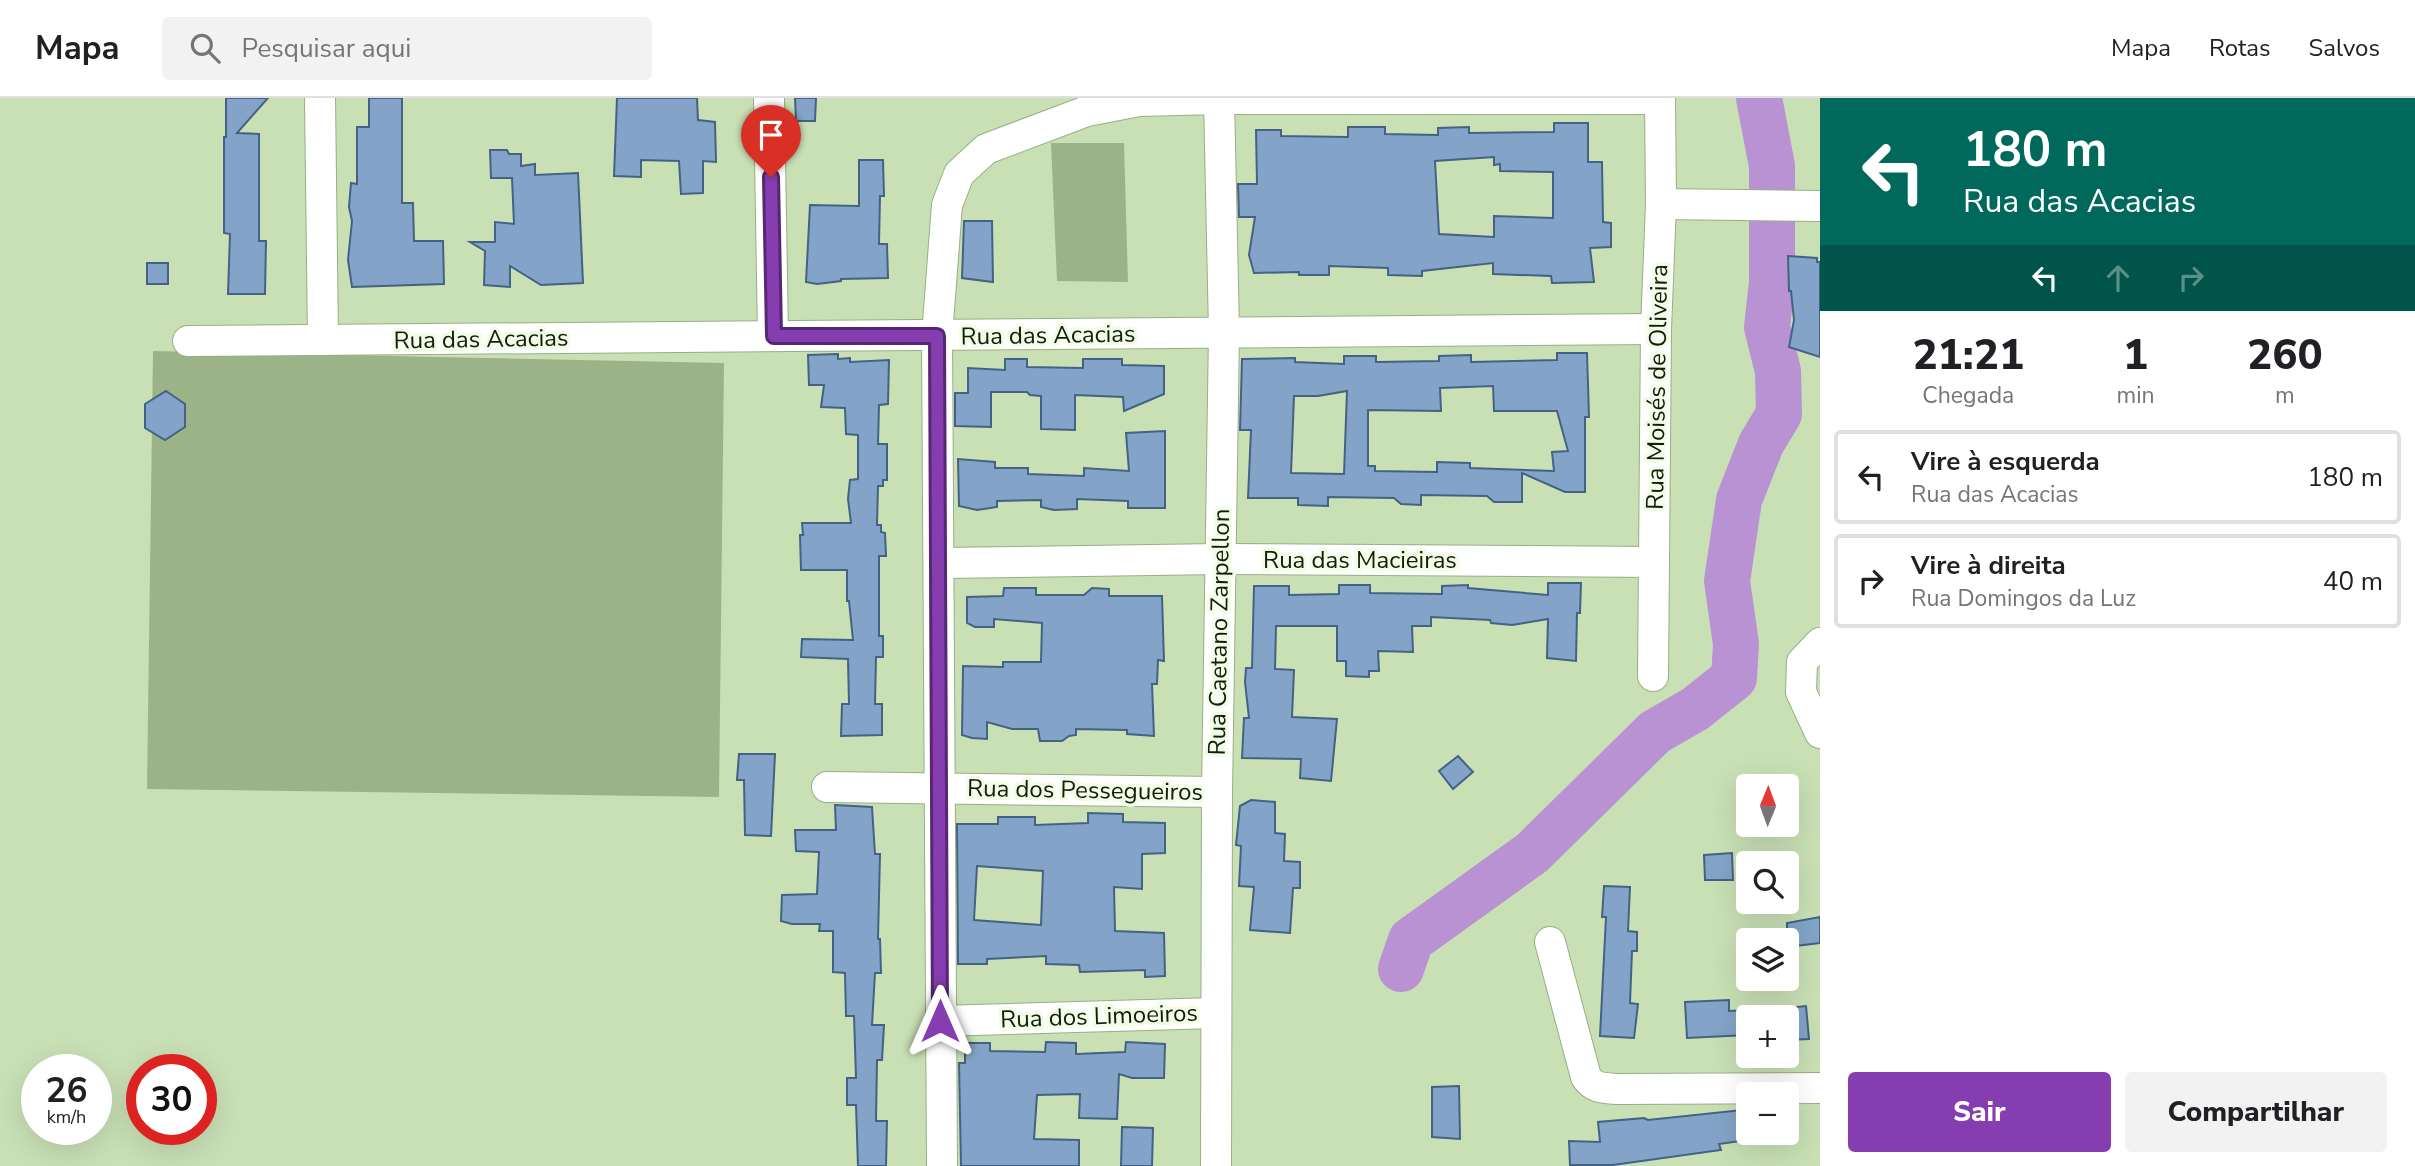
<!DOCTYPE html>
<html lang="pt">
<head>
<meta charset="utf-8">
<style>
	body { margin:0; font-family:"Nunito Sans",sans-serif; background:#f2f2f2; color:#202124; height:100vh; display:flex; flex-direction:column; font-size:26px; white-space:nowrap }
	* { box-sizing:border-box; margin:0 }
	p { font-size:23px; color:#757577 }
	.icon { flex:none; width:38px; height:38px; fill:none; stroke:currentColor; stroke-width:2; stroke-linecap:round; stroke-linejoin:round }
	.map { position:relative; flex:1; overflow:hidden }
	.drawer { display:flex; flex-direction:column; background:#fff; width:595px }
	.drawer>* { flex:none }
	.banner { background:#00695c; color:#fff; overflow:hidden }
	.needle { width:46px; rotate:1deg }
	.fabs { position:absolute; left:1736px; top:676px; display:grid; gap:14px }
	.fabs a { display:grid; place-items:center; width:63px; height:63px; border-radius:7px; background:#fff; box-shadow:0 7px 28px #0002; font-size:35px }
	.speed { position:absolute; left:21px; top:956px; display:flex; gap:14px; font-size:35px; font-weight:700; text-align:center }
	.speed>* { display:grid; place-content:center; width:91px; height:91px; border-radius:50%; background:#fff; box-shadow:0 7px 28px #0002; line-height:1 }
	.speed small { font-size:18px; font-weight:400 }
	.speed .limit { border:10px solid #d22; background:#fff; color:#111 }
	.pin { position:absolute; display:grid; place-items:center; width:60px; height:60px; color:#fff; margin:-72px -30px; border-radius:50% 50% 50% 0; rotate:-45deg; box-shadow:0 0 7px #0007 }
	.pin .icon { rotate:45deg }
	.me { position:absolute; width:77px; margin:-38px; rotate:0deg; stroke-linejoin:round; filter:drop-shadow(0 0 5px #0008) }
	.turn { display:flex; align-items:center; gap:24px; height:147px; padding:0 28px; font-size:32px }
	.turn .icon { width:91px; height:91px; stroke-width:2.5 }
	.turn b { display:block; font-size:49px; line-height:60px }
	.lanes { display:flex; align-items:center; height:66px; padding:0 28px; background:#0003; justify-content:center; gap:35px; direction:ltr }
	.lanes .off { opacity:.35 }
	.eta { display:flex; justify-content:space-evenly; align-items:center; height:119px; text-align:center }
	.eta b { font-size:42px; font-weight:800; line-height:49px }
	.action { display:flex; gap:14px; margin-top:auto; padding:14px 28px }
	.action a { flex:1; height:80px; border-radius:7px; background:#853daf; color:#fff; font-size:28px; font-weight:800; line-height:80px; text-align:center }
	.action a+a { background:#f2f2f2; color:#202124 }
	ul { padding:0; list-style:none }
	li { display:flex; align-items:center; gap:21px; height:94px; margin:0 14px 10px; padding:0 14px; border:4px solid #e0e0e0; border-radius:7px }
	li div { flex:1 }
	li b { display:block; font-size:26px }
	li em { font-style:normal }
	header { display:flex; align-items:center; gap:42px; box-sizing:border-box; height:98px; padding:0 35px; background:#fff; border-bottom:2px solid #e0e0e0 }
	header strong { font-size:33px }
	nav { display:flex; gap:38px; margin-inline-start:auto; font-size:24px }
	.search { width:490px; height:63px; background:#f2f2f2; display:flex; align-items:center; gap:18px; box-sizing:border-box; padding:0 24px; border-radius:7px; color:#757577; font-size:26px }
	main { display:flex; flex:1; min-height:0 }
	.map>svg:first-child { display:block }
</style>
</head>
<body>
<header>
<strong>Mapa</strong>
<div class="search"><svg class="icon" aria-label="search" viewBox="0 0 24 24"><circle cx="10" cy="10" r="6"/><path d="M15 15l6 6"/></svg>Pesquisar aqui</div>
<nav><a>Mapa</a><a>Rotas</a><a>Salvos</a></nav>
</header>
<main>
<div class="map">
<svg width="1820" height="1068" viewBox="0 0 1820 1068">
	<rect width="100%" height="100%" fill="#c9e0b5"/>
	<g fill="#9cb387">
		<path d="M 1051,45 L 1124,45 L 1128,184 L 1057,183 Z"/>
		<path d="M 153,253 L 724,265 L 719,699 L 147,691 Z"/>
	</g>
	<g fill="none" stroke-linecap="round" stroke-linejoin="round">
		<path stroke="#b992d4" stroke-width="46" d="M 1401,871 L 1411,842 L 1532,755 L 1655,634 L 1695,611 L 1734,580 L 1736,546 L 1727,483 L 1739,402 L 1761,346 L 1779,316 L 1778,273 L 1767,229 L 1772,184 L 1772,68 L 1759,0"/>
	</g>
	<g fill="#83a4c8" stroke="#446283" stroke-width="2" fill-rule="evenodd">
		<path d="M 226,0 L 268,0 L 237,35 L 259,36 L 259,143 L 266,143 L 265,196 L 228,196 L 230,136 L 224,135 L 224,39 L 226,39 Z"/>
		<path d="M 369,0 L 402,0 L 402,105 L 413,105 L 414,143 L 443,143 L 444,186 L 352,189 L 348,162 L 352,123 L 349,109 L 351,85 L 357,86 L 357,29 L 369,29 Z"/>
		<path d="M 617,0 L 697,0 L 698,22 L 715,24 L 716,64 L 703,63 L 703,95 L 681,96 L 679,63 L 641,62 L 641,79 L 614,78 Z"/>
		<path d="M 795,0 L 816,0 L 815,23 L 796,23 Z"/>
		<path d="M 1554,25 L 1588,25 L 1588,64 L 1602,64 L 1603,124 L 1611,125 L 1611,149 L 1590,150 L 1594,184 L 1552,185 L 1551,178 L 1493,176 L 1493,165 L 1422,173 L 1422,178 L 1388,177 L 1388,170 L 1329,168 L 1329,177 L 1299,177 L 1299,174 L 1254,175 L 1249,157 L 1255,119 L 1239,119 L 1238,86 L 1257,86 L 1256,32 L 1281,32 L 1281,38 L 1348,39 L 1348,29 L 1385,29 L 1385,36 L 1438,37 L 1438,30 L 1469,29 L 1469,35 L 1554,34 ZM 1494,59 L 1494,67 L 1500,66 L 1500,73 L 1553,74 L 1553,120 L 1494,118 L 1494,139 L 1439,136 L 1435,63 Z"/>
		<path d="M 490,52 L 507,52 L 509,56 L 521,56 L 521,68 L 535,66 L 535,77 L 578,75 L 583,185 L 541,187 L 510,168 L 510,189 L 484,187 L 485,153 L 470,144 L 495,144 L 495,124 L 514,126 L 512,80 L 491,80 Z"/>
		<path d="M 859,62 L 883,62 L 884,98 L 880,98 L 879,146 L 887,146 L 888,180 L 841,181 L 841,183 L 817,186 L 806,184 L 810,107 L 859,108 Z"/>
		<path d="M 964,123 L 992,123 L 993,184 L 962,180 Z"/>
		<path d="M 1788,158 L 1817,160 L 1817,164 L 1820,164 L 1820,259 L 1789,249 L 1794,222 L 1791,193 L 1789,193 Z"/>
		<rect x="147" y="165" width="21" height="21"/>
		<path d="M 1557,255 L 1587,255 L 1589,319 L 1585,319 L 1585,394 L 1565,394 L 1522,375 L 1522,404 L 1494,404 L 1487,398 L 1421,397 L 1421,407 L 1401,406 L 1394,400 L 1328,399 L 1328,408 L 1298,407 L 1298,400 L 1248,400 L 1251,332 L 1240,332 L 1242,261 L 1295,260 L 1295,264 L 1344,266 L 1344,258 L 1376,258 L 1376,264 L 1439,263 L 1439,258 L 1471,257 L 1471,264 L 1557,262 ZM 1493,288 L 1494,313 L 1557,313 L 1568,353 L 1552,354 L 1554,373 L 1470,370 L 1470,365 L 1437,364 L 1437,374 L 1375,373 L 1375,368 L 1368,368 L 1368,312 L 1441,313 L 1440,290 ZM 1347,293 L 1344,376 L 1291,375 L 1294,298 L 1318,298 Z"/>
		<path d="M 838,256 L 838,261 L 850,260 L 850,264 L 889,262 L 888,306 L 879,307 L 878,346 L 887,346 L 887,382 L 883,382 L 883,388 L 878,388 L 877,427 L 881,427 L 881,434 L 885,435 L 886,458 L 879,458 L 879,538 L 883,538 L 883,559 L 876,559 L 875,606 L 882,606 L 882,637 L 841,638 L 842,606 L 849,606 L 848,561 L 801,559 L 802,541 L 853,542 L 849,503 L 847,503 L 847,472 L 801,472 L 800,437 L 803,437 L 802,425 L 851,425 L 848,401 L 850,382 L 858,381 L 858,337 L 846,336 L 845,310 L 821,309 L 824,287 L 809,287 L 808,257 Z"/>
		<path d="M 1005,261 L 1027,261 L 1027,269 L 1083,270 L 1083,261 L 1122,261 L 1122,267 L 1164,268 L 1164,296 L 1124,313 L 1123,299 L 1075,297 L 1075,332 L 1041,331 L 1041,298 L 1030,297 L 1027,294 L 991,294 L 991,329 L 955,328 L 955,295 L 968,295 L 968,270 L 1005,272 Z"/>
		<path d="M 166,293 L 185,306 L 185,329 L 165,342 L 145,330 L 145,306 Z"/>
		<path d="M 1165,333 L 1165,410 L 1128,410 L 1128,403 L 1077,401 L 1077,411 L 1054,412 L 1041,409 L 1041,402 L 997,403 L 997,409 L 977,412 L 959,408 L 958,361 L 995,364 L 995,370 L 1028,370 L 1028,376 L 1084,378 L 1084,370 L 1129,373 L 1126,335 Z"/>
		<path d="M 1548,485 L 1581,485 L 1580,515 L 1577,515 L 1576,563 L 1547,560 L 1548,521 L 1512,527 L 1491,525 L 1490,522 L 1431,519 L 1431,528 L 1412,528 L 1413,554 L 1378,553 L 1379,573 L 1369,573 L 1369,579 L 1346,578 L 1346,563 L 1337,563 L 1337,528 L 1276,528 L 1275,571 L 1294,572 L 1292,619 L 1337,621 L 1331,683 L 1300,680 L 1301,661 L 1242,660 L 1244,620 L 1249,620 L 1245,584 L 1246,570 L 1252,570 L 1254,488 L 1289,488 L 1289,497 L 1339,496 L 1339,487 L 1370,487 L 1370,495 L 1442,496 L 1442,488 L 1468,487 L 1468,490 L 1548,497 Z"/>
		<path d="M 1004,490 L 1036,490 L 1036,497 L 1084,497 L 1092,490 L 1109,491 L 1109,498 L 1162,498 L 1164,563 L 1158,562 L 1157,586 L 1152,586 L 1154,638 L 1127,636 L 1127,632 L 1076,631 L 1076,637 L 1069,638 L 1062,643 L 1040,643 L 1038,631 L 1012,631 L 987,624 L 987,641 L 972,640 L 962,637 L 963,568 L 1003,569 L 1003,564 L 1041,564 L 1042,525 L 994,521 L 994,529 L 975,529 L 967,525 L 967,499 L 1003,498 Z"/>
		<path d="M 739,656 L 775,656 L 771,738 L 745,737 L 744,682 L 737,682 Z"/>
		<path d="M 1458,658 L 1473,674 L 1453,691 L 1439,673 Z"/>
		<path d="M 1251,702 L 1275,704 L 1275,735 L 1285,736 L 1284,763 L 1300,764 L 1300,790 L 1293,790 L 1290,835 L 1250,832 L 1254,789 L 1239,788 L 1241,748 L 1236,747 L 1240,708 Z"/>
		<path d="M 835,707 L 872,709 L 875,756 L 880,756 L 878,841 L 880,841 L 881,875 L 875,875 L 872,927 L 884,927 L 882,962 L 877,962 L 876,1023 L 887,1023 L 886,1068 L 858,1068 L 856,1007 L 847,1007 L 847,980 L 856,980 L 854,918 L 846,918 L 845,875 L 833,874 L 833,833 L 819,833 L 820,826 L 792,826 L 781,823 L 782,797 L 817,796 L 819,754 L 796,753 L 795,732 L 836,732 Z"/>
		<path d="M 1088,715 L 1123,716 L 1123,724 L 1165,725 L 1165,755 L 1142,756 L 1142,791 L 1114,789 L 1115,833 L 1164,835 L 1165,878 L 1145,879 L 1145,872 L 1080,874 L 1079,867 L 1046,866 L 1046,858 L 987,861 L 987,866 L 958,866 L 957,726 L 998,726 L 998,719 L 1035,719 L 1035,727 L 1088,725 ZM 977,768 L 1043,773 L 1041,827 L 974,822 Z"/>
		<path d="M 1732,755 L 1733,782 L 1705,782 L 1704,757 Z"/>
		<path d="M 1604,788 L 1630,789 L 1628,833 L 1637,834 L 1637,853 L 1632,853 L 1630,905 L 1638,906 L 1634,940 L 1600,938 L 1606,819 L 1602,819 Z"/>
		<path d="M 1820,819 L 1820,845 L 1787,849 L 1787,825 Z"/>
		<path d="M 1729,902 L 1729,913 L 1748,912 L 1748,937 L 1687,940 L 1685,904 Z"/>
		<path d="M 1806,908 L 1809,941 L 1787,942 L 1787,910 Z"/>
		<path d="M 1046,944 L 1076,945 L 1076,956 L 1125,954 L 1126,944 L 1165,946 L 1164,980 L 1132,980 L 1119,976 L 1117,1021 L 1079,1020 L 1080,996 L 1037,997 L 1034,1041 L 1079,1042 L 1079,1068 L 961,1068 L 959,965 L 965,965 L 965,945 L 990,945 L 990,953 L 1045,954 Z"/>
		<path d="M 1459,988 L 1460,1041 L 1432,1039 L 1432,989 Z"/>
		<path d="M 1742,1012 L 1744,1017 L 1748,1015 L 1748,1042 L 1719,1046 L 1721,1052 L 1613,1067 L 1570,1067 L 1569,1043 L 1600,1044 L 1598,1024 L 1644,1020 L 1648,1022 Z"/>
		<path d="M 1122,1029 L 1153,1030 L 1152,1068 L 1121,1068 Z"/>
	</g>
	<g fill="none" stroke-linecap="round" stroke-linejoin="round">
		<g stroke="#98af85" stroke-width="32">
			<g id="minor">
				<path d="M 320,0 L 323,242"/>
				<path d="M 769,0 L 773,238"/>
				<path d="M 1661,106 L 1820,108"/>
				<path d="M 188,243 L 1656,231"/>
				<path d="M 940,465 L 1220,461 L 1654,464"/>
				<path d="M 1820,545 L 1802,564 L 1801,594 L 1820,635"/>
				<path d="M 1653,578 L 1656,231 L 1661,106 L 1660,0"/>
				<path d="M 827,689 L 1217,694"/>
				<path d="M 1550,844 L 1586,979 C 1594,991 1604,990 1618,991 L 1820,990"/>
				<path d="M 940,923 L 1216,915"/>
				<path d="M 942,1068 L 937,238 L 947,107 L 959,76 L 986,51 L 1087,13 L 1139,3 L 1219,1 L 1660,1"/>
				<path d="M 1216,1068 L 1217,694 L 1224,234 L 1219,0"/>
			</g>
		</g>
		<use href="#minor" stroke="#fff" stroke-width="30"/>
	</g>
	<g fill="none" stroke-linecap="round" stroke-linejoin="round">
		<g stroke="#562872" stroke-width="18">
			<path id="route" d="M 771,79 L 774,238 L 937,238 L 940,923"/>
		</g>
		<use href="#route" stroke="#853daf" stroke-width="12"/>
	</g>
	<g text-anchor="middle" stroke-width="7" stroke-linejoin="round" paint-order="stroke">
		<g font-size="24" fill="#141c0c" stroke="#f1fde7">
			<text transform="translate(1048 237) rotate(-1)" y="8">Rua das Acacias</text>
			<text transform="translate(481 241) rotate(-1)" y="8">Rua das Acacias</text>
			<text transform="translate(1657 289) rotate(-89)" y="8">Rua Moisés de Oliveira</text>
			<text x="1360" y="470">Rua das Macieiras</text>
			<text transform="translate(1219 534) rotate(-89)" y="8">Rua Caetano Zarpellon</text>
			<text transform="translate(1085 692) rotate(1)" y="8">Rua dos Pessegueiros</text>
			<text transform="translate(1099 918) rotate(-2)" y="8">Rua dos Limoeiros</text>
		</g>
	</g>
</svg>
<div class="fabs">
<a><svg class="needle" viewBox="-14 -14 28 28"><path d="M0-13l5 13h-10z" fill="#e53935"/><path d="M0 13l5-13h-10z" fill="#757577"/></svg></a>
<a><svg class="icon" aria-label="search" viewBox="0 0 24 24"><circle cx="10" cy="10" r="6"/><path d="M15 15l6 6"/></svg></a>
<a><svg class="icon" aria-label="layers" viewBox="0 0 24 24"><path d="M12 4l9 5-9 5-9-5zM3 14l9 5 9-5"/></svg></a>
<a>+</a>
<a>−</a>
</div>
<div class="speed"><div>26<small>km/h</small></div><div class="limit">30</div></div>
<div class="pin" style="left:771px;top:79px;background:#d93025"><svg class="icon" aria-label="arrive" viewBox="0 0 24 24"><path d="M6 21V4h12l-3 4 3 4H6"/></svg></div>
<svg class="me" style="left:940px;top:923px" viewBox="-20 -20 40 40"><path d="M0-17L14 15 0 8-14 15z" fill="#853daf" stroke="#fff" stroke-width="4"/></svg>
</div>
<section class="drawer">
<div class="banner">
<div class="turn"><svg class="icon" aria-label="left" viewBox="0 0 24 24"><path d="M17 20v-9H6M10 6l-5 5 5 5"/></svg><div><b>180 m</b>Rua das Acacias</div></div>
<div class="lanes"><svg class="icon" aria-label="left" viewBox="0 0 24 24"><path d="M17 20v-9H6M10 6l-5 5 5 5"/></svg><svg class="icon off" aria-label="ahead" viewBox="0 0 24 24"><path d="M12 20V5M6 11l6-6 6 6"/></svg><svg class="icon off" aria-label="right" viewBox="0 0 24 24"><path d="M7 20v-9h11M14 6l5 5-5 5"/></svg></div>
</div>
<div class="eta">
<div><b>21:21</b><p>Chegada</p></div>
<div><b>1</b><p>min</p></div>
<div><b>260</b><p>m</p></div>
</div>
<ul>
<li><svg class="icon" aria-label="left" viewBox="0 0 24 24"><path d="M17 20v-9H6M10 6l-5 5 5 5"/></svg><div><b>Vire à esquerda</b><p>Rua das Acacias</p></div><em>180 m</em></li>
<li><svg class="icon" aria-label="right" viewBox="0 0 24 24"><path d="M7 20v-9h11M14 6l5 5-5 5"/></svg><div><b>Vire à direita</b><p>Rua Domingos da Luz</p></div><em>40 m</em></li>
</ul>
<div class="action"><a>Sair</a><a>Compartilhar</a></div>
</section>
</main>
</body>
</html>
